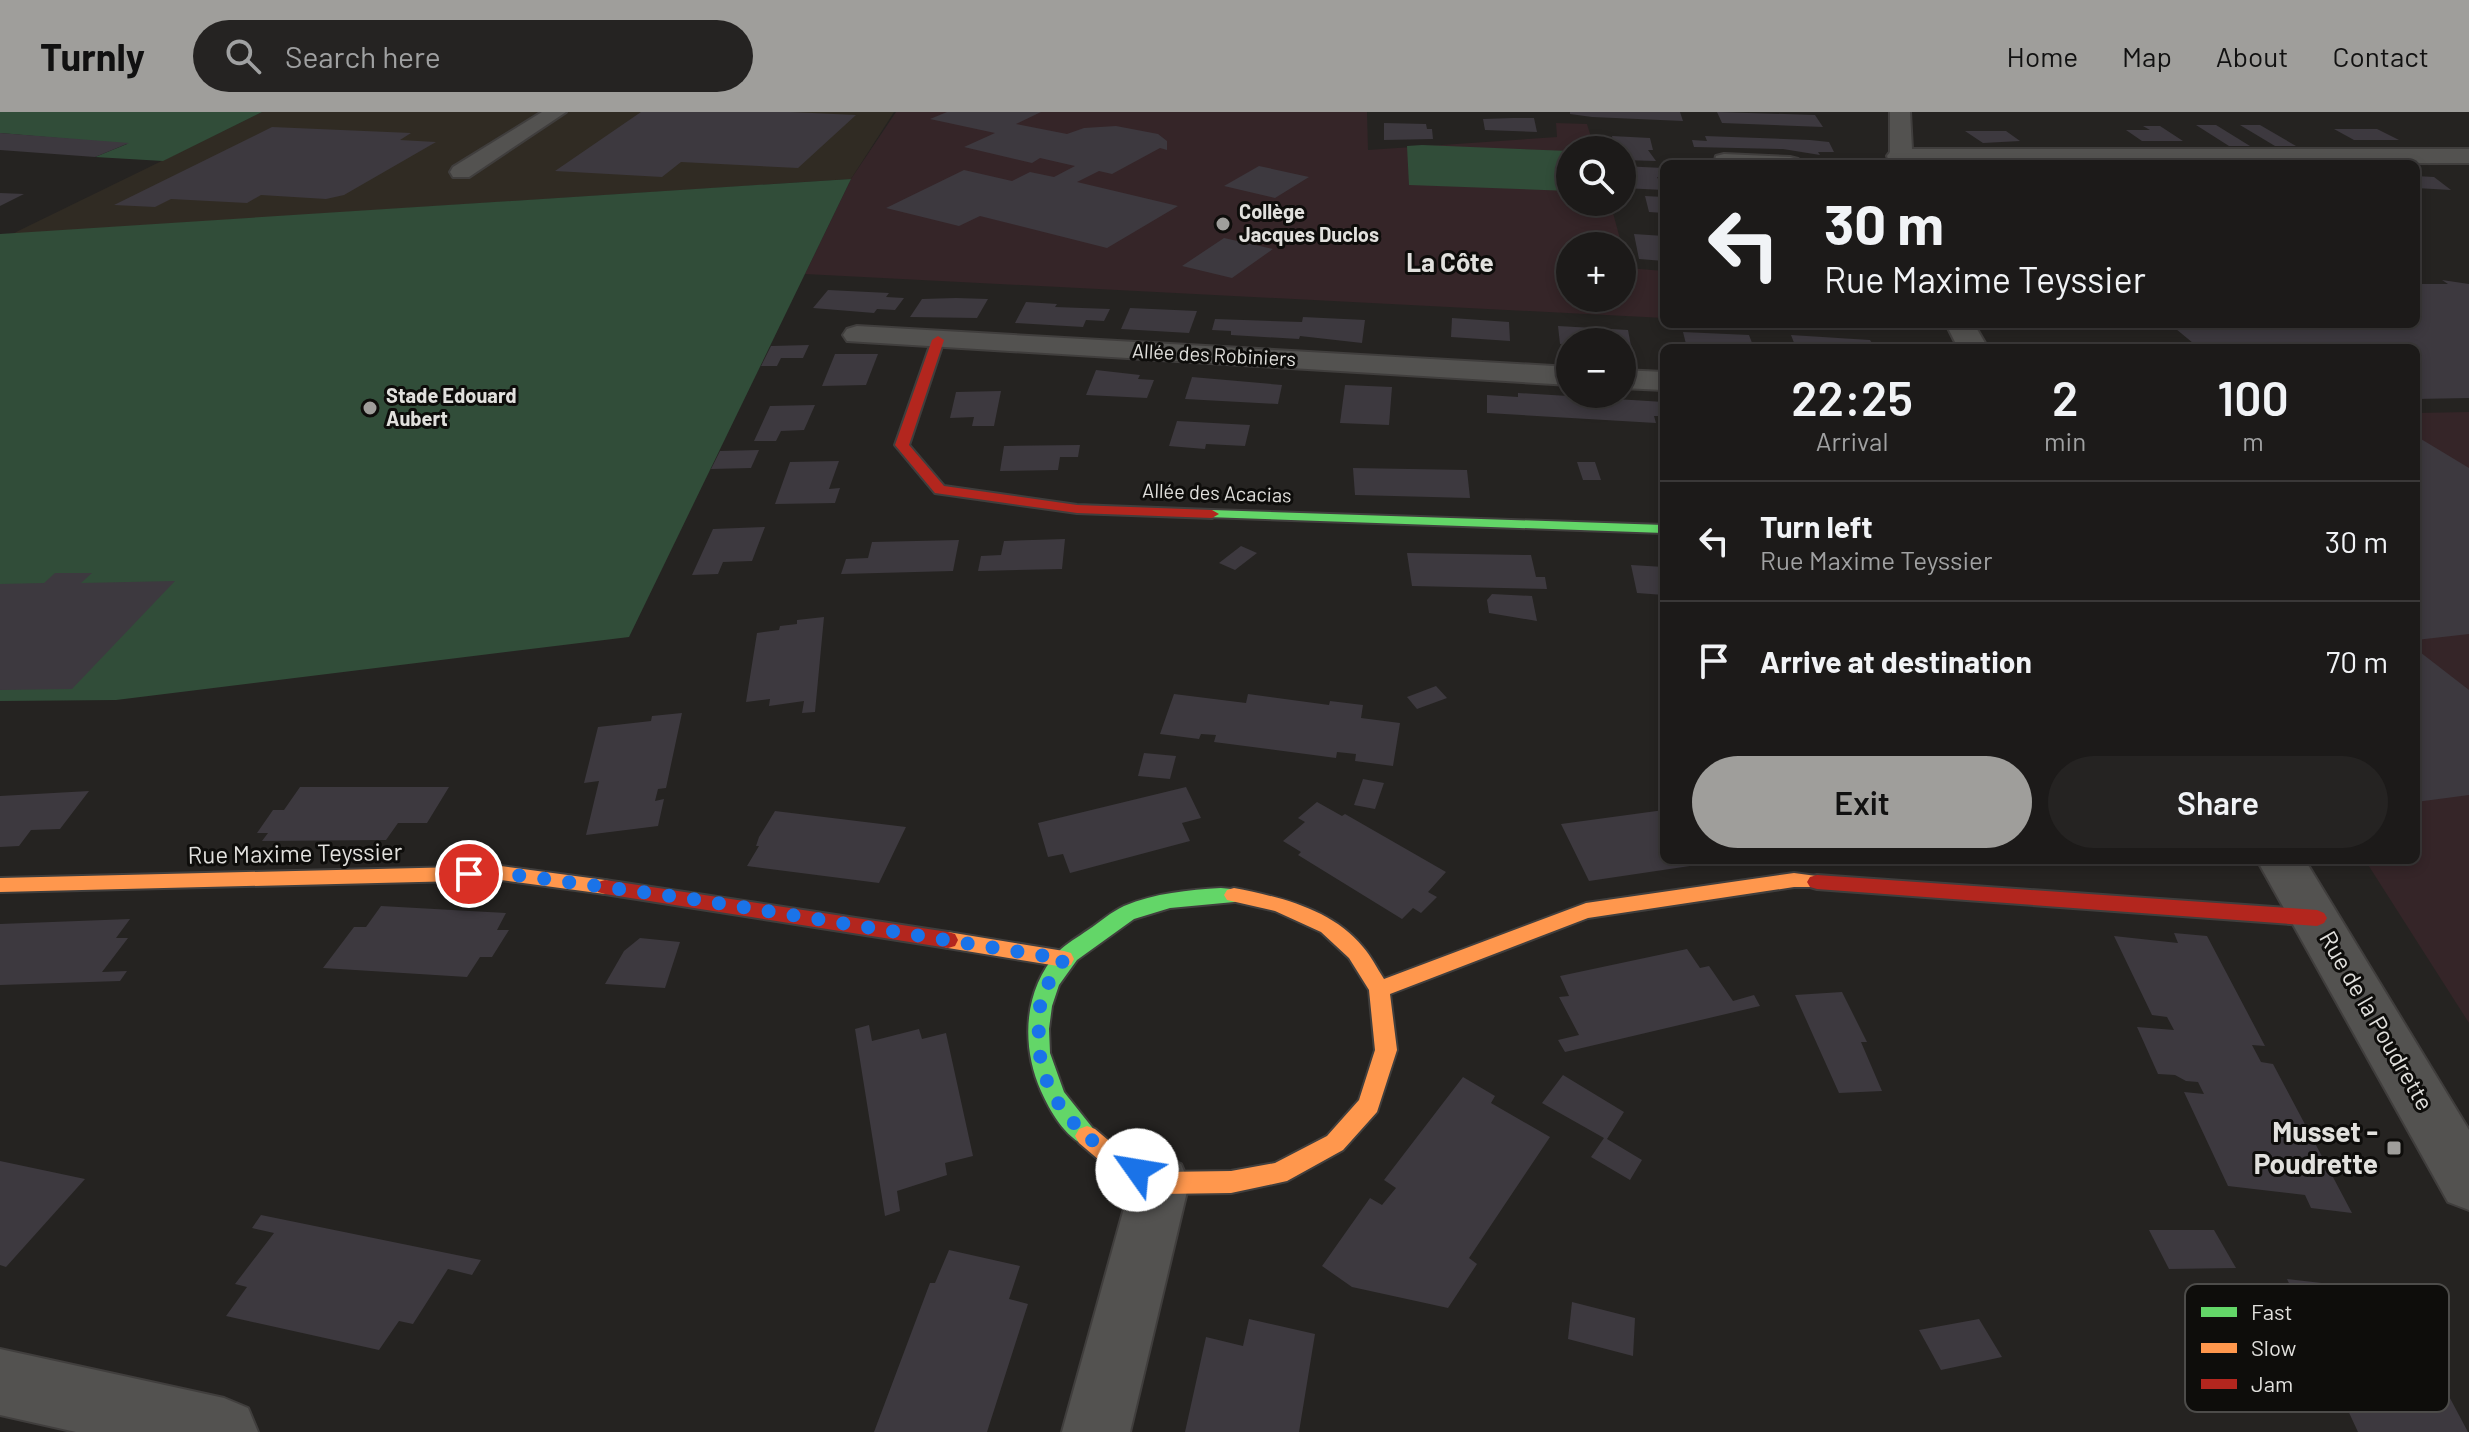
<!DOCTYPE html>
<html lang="en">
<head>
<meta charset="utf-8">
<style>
	body { margin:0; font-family:Barlow,sans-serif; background:#252322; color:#f1f3f6; height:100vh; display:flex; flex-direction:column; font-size:30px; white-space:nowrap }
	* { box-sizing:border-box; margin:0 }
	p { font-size:26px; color:#a0a1a2 }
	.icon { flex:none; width:44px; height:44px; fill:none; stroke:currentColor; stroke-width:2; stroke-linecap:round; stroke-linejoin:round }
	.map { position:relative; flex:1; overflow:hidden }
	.panel { position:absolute; left:1660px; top:232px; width:760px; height:520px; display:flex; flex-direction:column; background:#1c1a19; border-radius:12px; box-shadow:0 4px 12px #0003,0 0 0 2px #3a3838 }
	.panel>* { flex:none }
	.guide { position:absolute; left:1660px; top:48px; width:760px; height:168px; border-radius:12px; box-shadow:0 4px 12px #0003,0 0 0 2px #3a3838; background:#1c1a19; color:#f1f3f6; overflow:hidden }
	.controls { position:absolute; left:1556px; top:24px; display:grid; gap:16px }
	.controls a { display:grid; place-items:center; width:80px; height:80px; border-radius:50%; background:#1c1a19; box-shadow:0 4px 12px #0003,0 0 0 2px #3a3838; font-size:40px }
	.pin { position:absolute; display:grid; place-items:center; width:68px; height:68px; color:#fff; margin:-34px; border:4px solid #fff; border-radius:50%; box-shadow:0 2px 8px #0007 }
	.me { position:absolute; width:88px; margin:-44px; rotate:302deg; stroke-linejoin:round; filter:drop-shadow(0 0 6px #0008) }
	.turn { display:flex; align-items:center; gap:28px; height:168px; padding:0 32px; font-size:36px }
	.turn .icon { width:104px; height:104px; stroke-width:2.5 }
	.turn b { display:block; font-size:56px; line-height:68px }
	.eta { display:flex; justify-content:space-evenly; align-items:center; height:136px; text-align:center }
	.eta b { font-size:48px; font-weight:600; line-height:56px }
	.cta { display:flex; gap:16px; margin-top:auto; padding:16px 32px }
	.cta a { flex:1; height:92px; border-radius:48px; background:#9f9e9b; color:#111; font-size:32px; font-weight:600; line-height:92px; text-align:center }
	.cta a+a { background:#252322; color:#f1f3f6 }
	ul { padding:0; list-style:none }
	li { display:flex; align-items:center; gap:24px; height:120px; padding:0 32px; border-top:2px solid #3a3838 }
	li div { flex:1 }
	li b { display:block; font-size:30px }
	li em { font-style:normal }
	header { display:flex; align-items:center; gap:48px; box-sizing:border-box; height:112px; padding:0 40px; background:#9f9e9b; color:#111 }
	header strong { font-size:38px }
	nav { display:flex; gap:44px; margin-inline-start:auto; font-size:28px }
	.search { width:560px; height:72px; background:#252322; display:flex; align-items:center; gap:20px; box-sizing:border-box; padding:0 28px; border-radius:44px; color:#a0a1a2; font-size:30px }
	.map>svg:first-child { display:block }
</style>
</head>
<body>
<header>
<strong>Turnly</strong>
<div class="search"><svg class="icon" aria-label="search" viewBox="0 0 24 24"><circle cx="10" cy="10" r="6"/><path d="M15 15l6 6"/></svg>Search here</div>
<nav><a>Home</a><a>Map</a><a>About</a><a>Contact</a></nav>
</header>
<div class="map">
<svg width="2469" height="1320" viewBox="0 0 2469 1320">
	<rect width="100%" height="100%" fill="#252321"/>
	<path fill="#302b23" d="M 262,0 L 894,0 L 851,67 L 12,122 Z"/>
	<g fill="#352528" fill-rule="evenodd">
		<path d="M 896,0 L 1367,0 L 1368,38 L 1557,25 L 1556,11 L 1587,12 L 1595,38 L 1570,38 L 1570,90 L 1610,90 L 1628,156 L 1664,159 L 1664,206 L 805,162 L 851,67 ZM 1570,134 L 1622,134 L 1622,186 L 1570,186 Z"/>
		<path d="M 2469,300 L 2469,911 L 2365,748 L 2416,748 L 2416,301 Z"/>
	</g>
	<g fill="#314d39">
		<path d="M 0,0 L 262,0 L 163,49 L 95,45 L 127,32 L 0,21 Z"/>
		<path d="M 1422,33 L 1570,39 L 1570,79 L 1409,73 L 1407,34 Z"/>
		<path d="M 851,67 L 629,525 L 116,588 L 0,589 L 0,122 Z"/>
	</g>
	<g fill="#3d393f">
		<path d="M 641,0 L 791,0 L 856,3 L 798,56 L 681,50 L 662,65 L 555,59 Z"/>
		<path d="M 947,0 L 1041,0 L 1016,12 L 1067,22 L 1084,16 L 1116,14 L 1158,22 L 1167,29 L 1167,38 L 1160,36 L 1112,62 L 1099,59 L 1077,70 L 1178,94 L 1107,136 L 980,104 L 959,114 L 886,96 L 964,58 L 1012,69 L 1030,60 L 1054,65 L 1075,54 L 1040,46 L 1032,51 L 964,35 L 995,21 L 930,7 Z"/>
		<path d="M 1570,0 L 1680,0 L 1683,9 L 1592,5 L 1570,2 Z"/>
		<path d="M 1717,0 L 1815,3 L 1823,15 L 1722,11 Z"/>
		<path d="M 1513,6 L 1534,6 L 1537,20 L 1485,18 L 1483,7 Z"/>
		<path d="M 1384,11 L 1426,12 L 1427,17 L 1432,17 L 1433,27 L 1384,28 Z"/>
		<path d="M 2196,13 L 2216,13 L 2250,34 L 2229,34 Z"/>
		<path d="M 2240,13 L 2260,13 L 2296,34 L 2275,34 Z"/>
		<path d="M 2143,14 L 2160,14 L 2183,29 L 2142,29 L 2126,18 L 2150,18 Z"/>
		<path d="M 272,15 L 411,21 L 400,28 L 436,30 L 344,83 L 326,87 L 261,83 L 247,91 L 171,87 L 155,95 L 114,93 Z"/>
		<path d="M 2334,17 L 2377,17 L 2399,28 L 2354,28 Z"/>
		<path d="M 1965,19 L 2006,19 L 2020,29 L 1983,31 Z"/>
		<path d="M 0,21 L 129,31 L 95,45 L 0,38 Z"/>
		<path d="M 1612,24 L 1650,26 L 1653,38 L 1648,38 L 1656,49 L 1622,48 L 1622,38 L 1615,38 Z"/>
		<path d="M 1705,24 L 1810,28 L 1829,30 L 1834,40 L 1818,40 L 1820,43 L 1783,37 L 1694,35 L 1692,28 L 1707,29 Z"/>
		<path d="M 1259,54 L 1309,65 L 1275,86 L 1224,74 Z"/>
		<path d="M 1622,54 L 1663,56 L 1664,66 L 1657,65 L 1664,78 L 1623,76 Z"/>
		<path d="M 2416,64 L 2434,65 L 2451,78 L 2416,76 Z"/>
		<path d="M 0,81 L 24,82 L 0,94 Z"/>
		<path d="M 1645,84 L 1664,85 L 1664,101 L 1649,100 Z"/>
		<path d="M 1634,122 L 1664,124 L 1664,149 L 1639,147 Z"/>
		<path d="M 1224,126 L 1273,137 L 1232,166 L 1182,154 Z"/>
		<path d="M 2442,168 L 2469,172 L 2469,286 L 2416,287 L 2416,236 L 2199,236 L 2170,212 L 2416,212 L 2416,172 L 2448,172 Z"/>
		<path d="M 828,178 L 889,181 L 886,185 L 904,186 L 895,198 L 877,197 L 874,201 L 813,196 Z"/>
		<path d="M 922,187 L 956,186 L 988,187 L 977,206 L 910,205 Z"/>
		<path d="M 1026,190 L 1057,192 L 1055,195 L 1110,197 L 1104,209 L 1086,208 L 1083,215 L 1015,211 Z"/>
		<path d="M 1130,196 L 1197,199 L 1189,221 L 1121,217 Z"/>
		<path d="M 1303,205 L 1365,208 L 1362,231 L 1300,224 L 1299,227 L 1231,223 L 1231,219 L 1212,218 L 1215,207 L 1302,210 Z"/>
		<path d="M 1452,206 L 1509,210 L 1510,229 L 1451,225 Z"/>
		<path d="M 1558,214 L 1628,218 L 1632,239 L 1622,238 L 1622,230 L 1560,232 Z"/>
		<path d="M 1683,220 L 1749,223 L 1754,236 L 1687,236 Z"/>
		<path d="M 1791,223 L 1870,228 L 1875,236 L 1796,236 Z"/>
		<path d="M 809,233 L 803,246 L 781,246 L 777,254 L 761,254 L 771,234 Z"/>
		<path d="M 835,242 L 878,242 L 866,273 L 822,274 Z"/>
		<path d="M 1096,258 L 1140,263 L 1138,267 L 1154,268 L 1147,286 L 1086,283 Z"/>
		<path d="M 1192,265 L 1282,273 L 1278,292 L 1185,287 Z"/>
		<path d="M 1345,273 L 1392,275 L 1389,313 L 1340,311 Z"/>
		<path d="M 1001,279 L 994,314 L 972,314 L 974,305 L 950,306 L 956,280 Z"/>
		<path d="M 1518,281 L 1664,290 L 1664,304 L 1654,304 L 1656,311 L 1487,301 L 1487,283 L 1518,285 Z"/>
		<path d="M 815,293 L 804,318 L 781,319 L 776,329 L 754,329 L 770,294 Z"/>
		<path d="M 1177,309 L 1250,313 L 1245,334 L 1206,332 L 1205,337 L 1169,334 Z"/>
		<path d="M 2416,324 L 2469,356 L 2469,522 L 2416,528 L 2416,473 L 2420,473 L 2416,470 Z"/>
		<path d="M 1080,333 L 1078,345 L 1060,345 L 1058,358 L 1000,359 L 1004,334 Z"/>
		<path d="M 759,338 L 751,356 L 711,357 L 720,339 Z"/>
		<path d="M 839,349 L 829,377 L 840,376 L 835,391 L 775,392 L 790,350 Z"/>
		<path d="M 1577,350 L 1595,350 L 1601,368 L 1583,368 Z"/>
		<path d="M 1353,356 L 1467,358 L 1470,386 L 1355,383 Z"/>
		<path d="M 765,415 L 752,449 L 723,450 L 718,462 L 692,463 L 713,417 Z"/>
		<path d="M 1065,427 L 1062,457 L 978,459 L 981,444 L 1001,443 L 1004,429 Z"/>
		<path d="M 959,428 L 953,459 L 841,462 L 846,447 L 868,446 L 872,430 Z"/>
		<path d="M 1241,434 L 1257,441 L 1235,458 L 1219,451 Z"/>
		<path d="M 1407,441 L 1531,443 L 1536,465 L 1545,465 L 1547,477 L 1412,474 Z"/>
		<path d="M 1631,453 L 1664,455 L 1664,483 L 1637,481 Z"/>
		<path d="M 55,461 L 92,461 L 81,471 L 175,469 L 72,577 L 0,578 L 0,472 L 44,471 Z"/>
		<path d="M 1492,482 L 1532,484 L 1537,509 L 1489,501 L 1487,488 Z"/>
		<path d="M 824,505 L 815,600 L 802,601 L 804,589 L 769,594 L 770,587 L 746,590 L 757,521 L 779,518 L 780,514 L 797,512 L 797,508 Z"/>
		<path d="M 2416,537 L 2469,578 L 2469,683 L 2416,690 Z"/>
		<path d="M 1436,574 L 1447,586 L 1417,597 L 1407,585 Z"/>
		<path d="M 1174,582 L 1246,591 L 1248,582 L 1329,593 L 1330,589 L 1363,593 L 1361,606 L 1400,611 L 1393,654 L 1355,649 L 1356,642 L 1337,640 L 1336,646 L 1214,630 L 1216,623 L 1201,622 L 1199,627 L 1160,622 Z"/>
		<path d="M 682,601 L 666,676 L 658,677 L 655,689 L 664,687 L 658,714 L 586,723 L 599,669 L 584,671 L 598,615 L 651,609 L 652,604 Z"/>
		<path d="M 1144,641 L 1176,644 L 1170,667 L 1138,664 Z"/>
		<path d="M 1363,667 L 1384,671 L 1375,697 L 1354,693 Z"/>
		<path d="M 300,675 L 449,675 L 427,711 L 398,711 L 386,728 L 262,729 L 268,721 L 257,721 L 273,698 L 284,698 Z"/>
		<path d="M 1186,675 L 1201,706 L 1182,711 L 1190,729 L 1070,761 L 1063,742 L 1048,745 L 1038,711 Z"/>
		<path d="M 89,679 L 60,717 L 31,718 L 19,734 L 0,735 L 0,684 Z"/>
		<path d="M 1317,690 L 1342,704 L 1345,702 L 1446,760 L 1428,780 L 1437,785 L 1421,801 L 1413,796 L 1402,807 L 1298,743 L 1301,740 L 1283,729 L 1305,710 L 1298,706 Z"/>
		<path d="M 1664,698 L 1664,748 L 1708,748 L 1710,751 L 1589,769 L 1561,712 Z"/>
		<path d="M 775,699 L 906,715 L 879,771 L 747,754 L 759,734 L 756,734 L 759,725 Z"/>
		<path d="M 381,794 L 506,801 L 497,818 L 509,818 L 492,845 L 480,845 L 467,865 L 323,856 L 354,815 L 366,815 Z"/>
		<path d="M 130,807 L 116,826 L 128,826 L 102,860 L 127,859 L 120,869 L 0,873 L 0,812 Z"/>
		<path d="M 2174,821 L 2207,824 L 2265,934 L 2252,933 L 2261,950 L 2273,952 L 2352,1101 L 2311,1096 L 2305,1083 L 2228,1074 L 2184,980 L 2204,982 L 2198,970 L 2186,969 L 2175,963 L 2158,962 L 2137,915 L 2174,918 L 2167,905 L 2152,903 L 2114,824 L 2178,831 Z"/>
		<path d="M 640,826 L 680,830 L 665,876 L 605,872 L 624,839 Z"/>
		<path d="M 1687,837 L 1700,856 L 1709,854 L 1733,889 L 1754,883 L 1760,894 L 1565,940 L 1558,928 L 1579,923 L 1559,885 L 1569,884 L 1560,864 Z"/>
		<path d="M 1842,880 L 1867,930 L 1861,930 L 1882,979 L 1839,981 L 1795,883 Z"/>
		<path d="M 869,913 L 872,929 L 919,917 L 922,927 L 946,921 L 973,1044 L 945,1051 L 947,1063 L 897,1079 L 900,1099 L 885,1104 L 855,917 Z"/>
		<path d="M 1563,963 L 1624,1000 L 1607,1027 L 1642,1048 L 1630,1068 L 1591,1045 L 1604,1026 L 1542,991 Z"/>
		<path d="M 1463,965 L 1495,984 L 1491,991 L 1550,1025 L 1469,1146 L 1477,1152 L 1448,1196 L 1352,1175 L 1322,1154 L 1370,1086 L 1382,1093 L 1396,1076 L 1384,1068 Z"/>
		<path d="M 0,1049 L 85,1067 L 6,1155 L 0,1153 Z"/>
		<path d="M 261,1103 L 481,1148 L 472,1163 L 448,1157 L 413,1212 L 399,1209 L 379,1238 L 226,1204 L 247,1175 L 235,1172 L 274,1121 L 252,1116 Z"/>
		<path d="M 2149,1118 L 2214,1118 L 2236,1156 L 2169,1157 Z"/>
		<path d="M 949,1138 L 1020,1154 L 1009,1187 L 1028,1192 L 987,1320 L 874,1320 L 930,1171 L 935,1171 Z"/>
		<path d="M 2287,1167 L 2365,1176 L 2382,1210 L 2411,1213 L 2468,1320 L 2358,1320 Z"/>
		<path d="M 1572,1190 L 1635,1206 L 1633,1244 L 1568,1227 Z"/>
		<path d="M 1249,1207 L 1315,1222 L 1299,1320 L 1185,1320 L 1206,1225 L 1243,1234 Z"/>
		<path d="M 1979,1207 L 2002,1245 L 1941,1258 L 1919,1218 Z"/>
	</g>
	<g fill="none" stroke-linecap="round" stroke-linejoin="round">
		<g stroke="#403e3d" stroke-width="4">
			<g id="street">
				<path d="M 542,0 L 566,0 L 469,65 L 453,65 L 450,60 L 453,55 Z"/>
				<path d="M 1890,0 L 1910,0 L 1912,37 L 2469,37 L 2469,51 L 1890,52 L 1887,44 L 1890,40 Z"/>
				<path d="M 1724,42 L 1790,45 L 1798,47 L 1801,52 L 1714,52 L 1716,44 Z"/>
				<path d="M 1946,212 L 1974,212 L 1988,236 L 1958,236 Z"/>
				<path d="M 857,214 L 1570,255 L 1570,273 L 847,229 L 843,223 L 847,217 Z"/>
				<path d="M 1622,258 L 1664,260 L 1664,278 L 1622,276 Z"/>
				<path d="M 2257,748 L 2305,748 L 2469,1018 L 2469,1098 L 2448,1090 Z"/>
				<path d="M 1160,1044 L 1181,1052 L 1189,1071 L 1130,1320 L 1062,1320 L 1131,1071 L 1139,1052 Z"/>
				<path d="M 0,1237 L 224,1286 L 248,1296 L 258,1320 L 76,1320 L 0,1303 Z"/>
			</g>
		</g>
		<g stroke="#403e3d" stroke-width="4">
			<g id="fast">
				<path d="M 1212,398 L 1664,413 L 1664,421 L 1207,405 L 1207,399 Z"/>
				<path d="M 1221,776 L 1241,778 L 1244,783 L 1241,788 L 1234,790 L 1170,796 L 1134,807 L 1077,848 L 1059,873 L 1052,894 L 1049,917 L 1050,941 L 1064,980 L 1099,1024 L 1095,1031 L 1087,1034 C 1065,1026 1050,999 1041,979 C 1021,934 1023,878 1058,840 C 1067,831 1078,825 1088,818 C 1100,810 1111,800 1124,794 C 1155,781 1188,778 1221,776 Z"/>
			</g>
		</g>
		<g stroke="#403e3d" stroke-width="4">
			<g id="slow">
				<path d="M 501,754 L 605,768 L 612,770 L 615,775 L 612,780 L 605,782 L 501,768 L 0,780 L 0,766 Z"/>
				<path d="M 1794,761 L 1824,765 L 1827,770 L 1824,775 L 1794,775 L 1588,806 L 1390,882 L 1397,938 L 1377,1000 L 1343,1038 L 1287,1069 L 1231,1081 L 1160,1082 L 1105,1053 L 1079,1031 L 1075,1024 L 1079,1017 L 1087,1014 L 1095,1017 L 1121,1039 L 1162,1060 L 1231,1059 L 1275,1051 L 1327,1024 L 1359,988 L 1375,938 L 1369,878 L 1349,846 L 1321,820 L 1275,799 L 1227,788 L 1224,783 L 1227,778 L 1234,776 C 1280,785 1332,797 1363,835 C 1371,844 1377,856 1384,867 L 1586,791 Z"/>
				<path d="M 948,820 L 1064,839 L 1071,841 L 1074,847 L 1071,853 L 1064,855 L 948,836 L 941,834 L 938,828 L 941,822 Z"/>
			</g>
		</g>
		<g stroke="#403e3d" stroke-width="4">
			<g id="jam">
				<path d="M 938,224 L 944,228 L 909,333 L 944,374 L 1077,393 L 1212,398 L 1219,402 L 1212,406 L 1077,401 L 935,381 L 895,333 L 932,228 Z"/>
				<path d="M 1817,763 L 2317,798 L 2324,801 L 2327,806 L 2324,811 L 2317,814 L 1817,777 L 1810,775 L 1807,770 L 1810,765 Z"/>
				<path d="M 605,768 L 948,820 L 955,822 L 958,828 L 955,834 L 948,836 L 605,782 L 598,780 L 595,775 L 598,770 Z"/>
			</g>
		</g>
		<use href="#street" fill="#535250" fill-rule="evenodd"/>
		<use href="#fast" fill="#63d668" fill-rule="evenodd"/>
		<use href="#slow" fill="#ff974d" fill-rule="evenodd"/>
		<use href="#jam" fill="#b3261e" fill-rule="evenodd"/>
	</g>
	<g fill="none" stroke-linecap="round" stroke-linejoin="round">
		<path stroke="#1a73e8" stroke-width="14" stroke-dasharray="0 25.2" d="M 469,762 L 501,761 L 686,786 L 1064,847 C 1057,859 1047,871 1042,884 C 1039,893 1040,906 1039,915 C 1034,983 1081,1028 1137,1058"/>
	</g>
	<g fill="#9f9e9b" stroke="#0e0d0b" stroke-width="3">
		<circle cx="1223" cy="112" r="8"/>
		<circle cx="370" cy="296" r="8"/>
		<rect x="2386" y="1028" width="16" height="16" rx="4"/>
	</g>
	<g text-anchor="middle" stroke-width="6" stroke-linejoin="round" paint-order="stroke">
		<g font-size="20" font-weight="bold" fill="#e1e0dd" stroke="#0e0d0b" text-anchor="start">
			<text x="1239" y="107">Collège<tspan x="1239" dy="23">Jacques Duclos</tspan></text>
			<text x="386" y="291">Stade Edouard<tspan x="386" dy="23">Aubert</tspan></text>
		</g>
		<g font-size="20" fill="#e1e0dd" stroke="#0e0d0b">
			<text transform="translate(1214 243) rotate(3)" y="7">Allée des Robiniers</text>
			<text transform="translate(1217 381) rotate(2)" y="7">Allée des Acacias</text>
		</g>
		<g font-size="24" fill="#e1e0dd" stroke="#0e0d0b">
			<text transform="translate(295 742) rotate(-1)" y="8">Rue Maxime Teyssier</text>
			<text transform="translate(2376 909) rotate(60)" y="8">Rue de la Poudrette</text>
		</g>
		<g font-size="26" font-weight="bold" fill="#e1e0dd" stroke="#0e0d0b">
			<text x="1450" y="160">La Côte</text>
		</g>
		<g font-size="28" font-weight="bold" fill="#e1e0dd" stroke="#0e0d0b" text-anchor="end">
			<text x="2378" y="1030">Musset -<tspan x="2378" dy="32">Poudrette</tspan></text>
		</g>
	</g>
	<rect x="2185" y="1172" width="264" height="128" rx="12" fill="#0e0d0b" stroke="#4d4c4a" stroke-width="2"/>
	<rect x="2201" y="1195" width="36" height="10" fill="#63d668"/>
	<rect x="2201" y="1231" width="36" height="10" fill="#ff974d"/>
	<rect x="2201" y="1267" width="36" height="10" fill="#b3261e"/>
	<g font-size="22" fill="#e1e0dd">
		<text x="2251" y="1208">Fast</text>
		<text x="2251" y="1244">Slow</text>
		<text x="2251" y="1280">Jam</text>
	</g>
</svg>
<div class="controls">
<a><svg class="icon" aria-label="search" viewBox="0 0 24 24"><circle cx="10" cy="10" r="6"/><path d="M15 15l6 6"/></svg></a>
<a>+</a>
<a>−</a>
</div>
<div class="pin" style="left:469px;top:762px;background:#d93025"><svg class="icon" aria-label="arrive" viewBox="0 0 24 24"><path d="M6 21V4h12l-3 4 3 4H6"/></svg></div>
<svg class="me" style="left:1137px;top:1058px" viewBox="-20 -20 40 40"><circle r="19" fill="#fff"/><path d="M0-13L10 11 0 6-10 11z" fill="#1a73e8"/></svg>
<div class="guide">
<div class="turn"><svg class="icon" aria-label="left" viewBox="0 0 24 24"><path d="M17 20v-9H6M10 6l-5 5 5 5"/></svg><div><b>30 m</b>Rue Maxime Teyssier</div></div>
</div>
<section class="panel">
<div class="eta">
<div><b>22:25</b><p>Arrival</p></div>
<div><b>2</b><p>min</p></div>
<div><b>100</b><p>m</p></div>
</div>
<ul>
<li><svg class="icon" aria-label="left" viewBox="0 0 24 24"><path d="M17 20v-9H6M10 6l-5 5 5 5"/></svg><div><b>Turn left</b><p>Rue Maxime Teyssier</p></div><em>30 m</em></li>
<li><svg class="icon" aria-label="arrive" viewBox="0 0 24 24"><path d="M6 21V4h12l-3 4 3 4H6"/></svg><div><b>Arrive at destination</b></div><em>70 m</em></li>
</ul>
<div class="cta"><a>Exit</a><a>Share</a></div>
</section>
</div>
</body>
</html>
